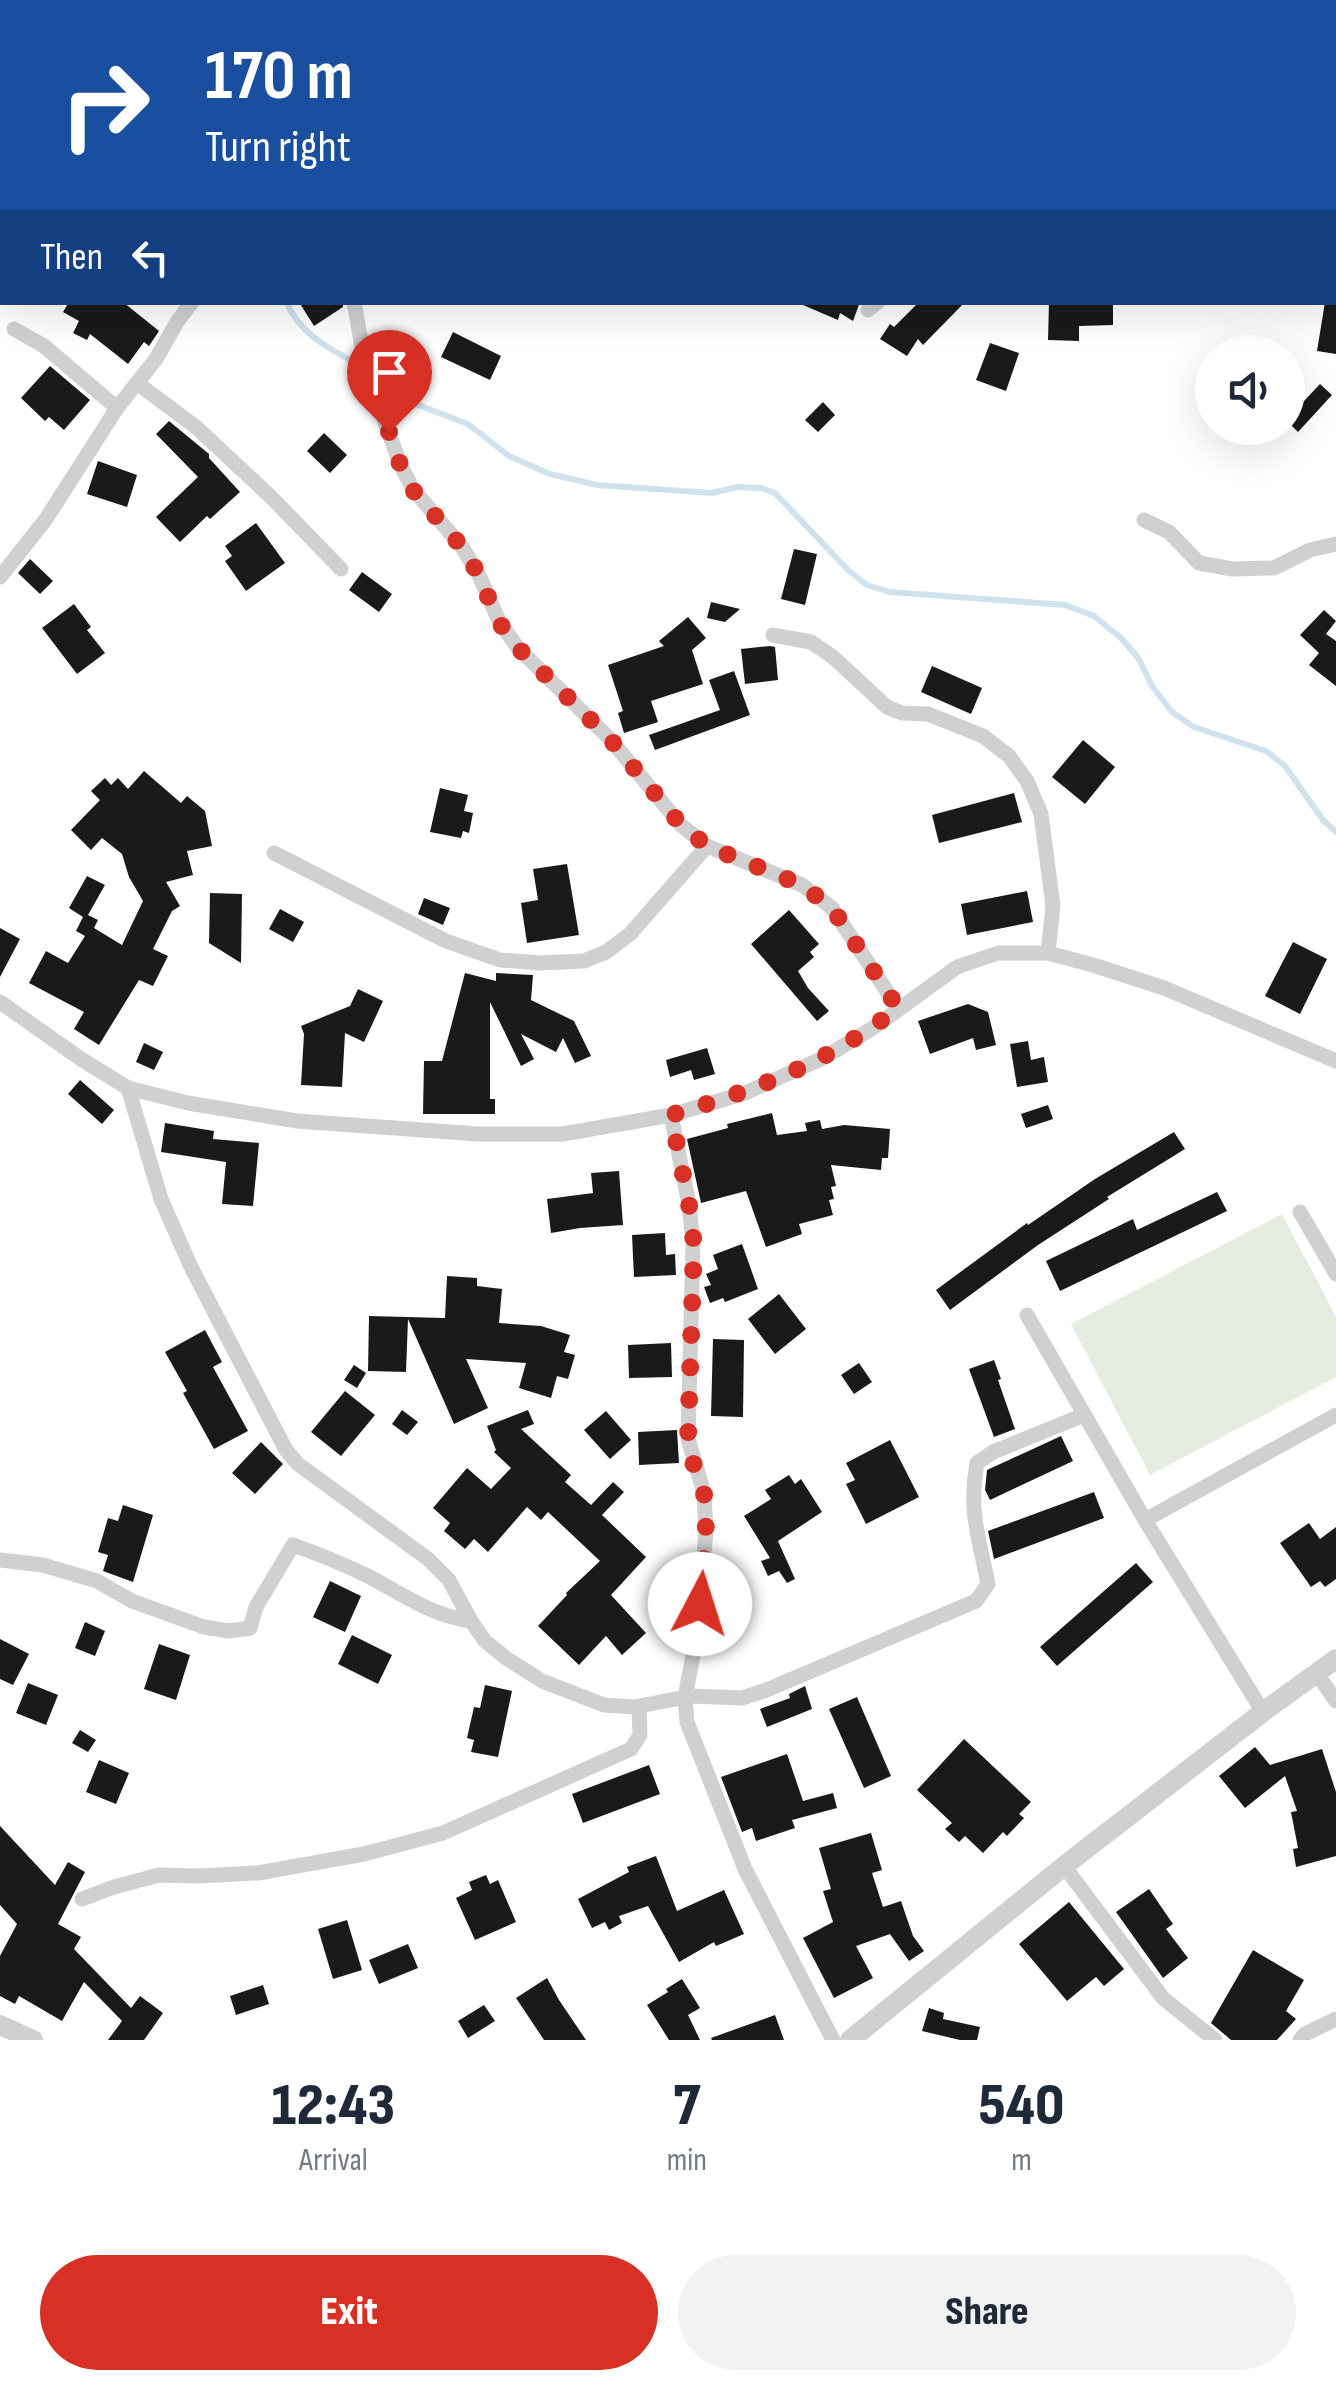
<!DOCTYPE html>
<html lang="en">
<head>
<meta charset="utf-8">
<style>
	body { margin:0; font-family:"Sofia Sans Condensed",sans-serif; background:#f2f2f3; color:#1f2937; height:100vh; display:flex; flex-direction:column; font-size:38px; white-space:nowrap }
	* { box-sizing:border-box; margin:0 }
	p { font-size:32px; color:#747a83 }
	.icon { flex:none; width:55px; height:55px; fill:none; stroke:currentColor; stroke-width:2; stroke-linecap:round; stroke-linejoin:round }
	.map { position:relative; height:2040px; overflow:hidden }
	.side { display:flex; flex-direction:column; background:#fff; flex:1 }
	.side>* { flex:none }
	.guide { position:absolute; left:0px; top:0px; width:1338px; height:305px; box-shadow:0 10px 40px #0002; background:#1a4fa0; color:#fff; overflow:hidden }
	.controls { position:absolute; left:1195px; top:335px; display:grid; gap:20px }
	.controls a { display:grid; place-items:center; width:110px; height:110px; border-radius:50%; background:#fff; box-shadow:0 10px 40px #0002; font-size:50px }
	.pin { position:absolute; display:grid; place-items:center; width:85px; height:85px; color:#fff; margin:-102px -42px; border-radius:50% 50% 50% 0; rotate:-45deg; box-shadow:0 0 10px #0007 }
	.pin .icon { rotate:45deg }
	.me { position:absolute; width:110px; margin:-55px; rotate:5deg; stroke-linejoin:round; filter:drop-shadow(0 0 8px #0008) }
	.turn { display:flex; align-items:center; gap:35px; height:210px; padding:0 40px; font-size:45px }
	.turn .icon { width:130px; height:130px; stroke-width:2.5 }
	.turn b { display:block; font-size:70px; line-height:85px }
	.then { display:flex; align-items:center; height:95px; padding:0 40px; background:#0003; gap:20px; font-size:38px }
	.eta { display:flex; justify-content:space-evenly; align-items:center; height:170px; text-align:center }
	.eta b { font-size:60px; font-weight:800; line-height:70px }
	.action { display:flex; gap:20px; margin-top:auto; padding:20px 40px }
	.action a { flex:1; height:115px; border-radius:60px; background:#d93025; color:#fff; font-size:40px; font-weight:800; line-height:115px; text-align:center }
	.action a+a { background:#f2f2f3; color:#1f2937 }
	.map>svg:first-child { display:block }
</style>
</head>
<body>
<div class="map">
<svg width="1336" height="2040" viewBox="0 0 1336 2040">
	<rect width="100%" height="100%" fill="#fff"/>
	<path fill="#e6ecdf" d="M 1282,1214 L 1336,1317 L 1336,1377 L 1150,1475 L 1071,1324 Z"/>
	<g fill="none" stroke-linecap="round" stroke-linejoin="round">
		<g stroke="#cfe2ee" stroke-width="6">
			<path d="M 0,187 L 2,182"/>
			<path d="M 286,302 C 302,337 331,349 363,367"/>
			<path d="M 373,375 L 408,401 L 468,424 L 509,456 L 550,474 L 597,485 L 712,493 L 738,487 L 761,488 L 775,493 L 848,570 L 867,585 L 890,592 L 1065,605 L 1094,616 L 1121,638 L 1139,659 L 1152,686 L 1172,712 L 1194,727 L 1266,751 L 1285,766 L 1323,820 L 1336,832"/>
		</g>
	</g>
	<g fill="#1a1a1a">
		<path d="M 1335,286 L 1336,286 L 1336,354 L 1317,351 L 1325,302 L 1335,302 Z"/>
		<path d="M 69,302 L 123,302 L 159,331 L 149,346 L 144,342 L 128,364 L 90,334 L 87,340 L 73,333 L 79,321 L 63,312 Z"/>
		<path d="M 299,302 L 343,302 L 343,307 L 314,326 Z"/>
		<path d="M 796,302 L 860,302 L 853,321 L 840,313 L 838,320 Z"/>
		<path d="M 919,302 L 965,302 L 923,345 L 918,339 L 907,356 L 880,339 L 890,324 L 894,327 Z"/>
		<path d="M 1049,302 L 1113,302 L 1113,325 L 1079,326 L 1079,341 L 1048,340 Z"/>
		<path d="M 453,332 L 501,356 L 490,380 L 441,357 Z"/>
		<path d="M 990,343 L 1019,353 L 1006,391 L 976,380 Z"/>
		<path d="M 50,366 L 90,400 L 64,430 L 49,417 L 45,421 L 21,398 Z"/>
		<path d="M 1320,384 L 1332,395 L 1298,432 L 1288,422 L 1288,418 Z"/>
		<path d="M 823,402 L 835,415 L 818,432 L 805,420 Z"/>
		<path d="M 169,421 L 209,454 L 209,458 L 240,492 L 210,519 L 207,516 L 180,542 L 156,517 L 198,477 L 156,434 Z"/>
		<path d="M 324,433 L 347,455 L 330,473 L 307,451 Z"/>
		<path d="M 98,461 L 137,475 L 127,507 L 87,494 Z"/>
		<path d="M 256,523 L 285,563 L 246,591 L 225,561 L 232,556 L 225,546 Z"/>
		<path d="M 794,549 L 817,554 L 805,605 L 781,599 Z"/>
		<path d="M 30,559 L 53,581 L 40,594 L 18,573 Z"/>
		<path d="M 362,572 L 392,594 L 379,612 L 349,590 Z"/>
		<path d="M 711,602 L 740,609 L 725,622 L 707,618 Z"/>
		<path d="M 74,604 L 91,627 L 87,630 L 105,653 L 77,674 L 42,628 Z"/>
		<path d="M 1324,610 L 1336,621 L 1326,634 L 1336,641 L 1336,686 L 1309,665 L 1319,653 L 1300,635 Z"/>
		<path d="M 688,617 L 706,638 L 692,650 L 703,684 L 651,701 L 658,722 L 624,733 L 618,713 L 623,711 L 608,665 L 664,646 L 659,641 Z"/>
		<path d="M 770,646 L 775,647 L 778,680 L 745,684 L 741,649 Z"/>
		<path d="M 932,666 L 982,688 L 971,714 L 921,692 Z"/>
		<path d="M 734,671 L 750,715 L 655,750 L 649,735 L 720,710 L 709,680 Z"/>
		<path d="M 1083,740 L 1115,767 L 1085,804 L 1052,777 Z"/>
		<path d="M 144,771 L 181,803 L 187,796 L 205,811 L 212,846 L 187,851 L 193,875 L 166,882 L 180,906 L 172,911 L 153,949 L 168,956 L 153,986 L 139,980 L 99,1045 L 74,1029 L 84,1012 L 29,983 L 46,951 L 68,963 L 85,936 L 76,931 L 83,917 L 69,908 L 87,876 L 105,885 L 88,915 L 98,920 L 94,928 L 122,945 L 143,901 L 129,877 L 122,854 L 102,838 L 91,850 L 71,830 L 100,800 L 91,791 L 105,778 L 111,785 L 118,778 L 128,789 Z"/>
		<path d="M 440,788 L 468,795 L 464,811 L 473,813 L 469,833 L 463,831 L 461,838 L 430,832 Z"/>
		<path d="M 1014,793 L 1022,822 L 939,843 L 932,815 Z"/>
		<path d="M 567,864 L 579,935 L 527,943 L 521,903 L 538,900 L 533,869 Z"/>
		<path d="M 1027,891 L 1033,922 L 967,935 L 961,904 Z"/>
		<path d="M 210,893 L 242,894 L 241,963 L 209,943 Z"/>
		<path d="M 424,898 L 450,908 L 443,925 L 418,914 Z"/>
		<path d="M 280,909 L 304,922 L 293,942 L 269,929 Z"/>
		<path d="M 789,910 L 819,944 L 810,952 L 814,957 L 798,971 L 808,988 L 829,1011 L 817,1021 L 751,944 Z"/>
		<path d="M 0,928 L 20,939 L 0,977 Z"/>
		<path d="M 1293,942 L 1327,959 L 1300,1014 L 1265,996 Z"/>
		<path d="M 465,973 L 496,981 L 496,973 L 533,975 L 531,1000 L 574,1021 L 591,1056 L 575,1063 L 563,1038 L 556,1052 L 521,1034 L 534,1059 L 521,1066 L 490,1002 L 490,1099 L 495,1099 L 495,1114 L 423,1114 L 424,1061 L 442,1061 Z"/>
		<path d="M 358,989 L 383,1001 L 364,1042 L 345,1033 L 342,1087 L 301,1085 L 304,1034 L 301,1026 L 350,1006 Z"/>
		<path d="M 968,1004 L 988,1012 L 996,1045 L 976,1050 L 973,1038 L 930,1054 L 918,1021 Z"/>
		<path d="M 1028,1041 L 1031,1060 L 1044,1057 L 1048,1082 L 1017,1087 L 1010,1044 Z"/>
		<path d="M 144,1043 L 163,1052 L 154,1070 L 136,1062 Z"/>
		<path d="M 707,1048 L 715,1074 L 694,1080 L 691,1070 L 670,1077 L 666,1060 Z"/>
		<path d="M 80,1080 L 114,1110 L 102,1124 L 68,1094 Z"/>
		<path d="M 1048,1105 L 1053,1119 L 1026,1128 L 1021,1114 Z"/>
		<path d="M 772,1113 L 777,1135 L 807,1131 L 805,1123 L 820,1120 L 822,1129 L 844,1125 L 890,1129 L 888,1158 L 882,1158 L 881,1170 L 831,1165 L 836,1186 L 831,1187 L 834,1199 L 829,1200 L 833,1215 L 799,1224 L 802,1234 L 766,1247 L 746,1191 L 701,1203 L 687,1139 L 728,1128 L 727,1124 Z"/>
		<path d="M 165,1123 L 214,1131 L 213,1139 L 259,1143 L 253,1206 L 222,1204 L 226,1162 L 161,1152 Z"/>
		<path d="M 1174,1132 L 1185,1149 L 1107,1197 L 1109,1199 L 1038,1245 L 950,1310 L 936,1290 L 1027,1223 L 1028,1225 L 1095,1179 Z"/>
		<path d="M 619,1171 L 623,1225 L 580,1228 L 551,1233 L 547,1199 L 593,1193 L 591,1173 Z"/>
		<path d="M 1217,1192 L 1227,1211 L 1060,1291 L 1046,1261 L 1133,1219 L 1137,1230 Z"/>
		<path d="M 665,1233 L 666,1255 L 675,1254 L 676,1275 L 634,1277 L 632,1235 Z"/>
		<path d="M 742,1244 L 758,1289 L 725,1302 L 723,1298 L 710,1303 L 704,1287 L 711,1285 L 706,1274 L 718,1269 L 713,1255 Z"/>
		<path d="M 447,1276 L 477,1278 L 477,1286 L 502,1289 L 499,1323 L 541,1326 L 570,1335 L 564,1352 L 575,1355 L 568,1379 L 557,1376 L 551,1398 L 519,1388 L 526,1363 L 466,1359 L 488,1408 L 454,1424 L 408,1319 L 406,1372 L 368,1371 L 369,1316 L 445,1318 Z"/>
		<path d="M 779,1294 L 806,1329 L 775,1354 L 748,1319 Z"/>
		<path d="M 205,1330 L 222,1362 L 213,1367 L 248,1431 L 214,1449 L 183,1393 L 187,1391 L 165,1352 Z"/>
		<path d="M 713,1339 L 744,1340 L 743,1417 L 711,1416 Z"/>
		<path d="M 671,1343 L 672,1377 L 629,1378 L 628,1345 Z"/>
		<path d="M 994,1360 L 1001,1379 L 998,1380 L 1015,1429 L 994,1437 L 969,1369 Z"/>
		<path d="M 859,1363 L 872,1382 L 854,1394 L 841,1375 Z"/>
		<path d="M 354,1365 L 366,1373 L 357,1388 L 344,1380 Z"/>
		<path d="M 345,1391 L 375,1415 L 341,1456 L 311,1432 Z"/>
		<path d="M 402,1410 L 418,1422 L 407,1435 L 392,1424 Z"/>
		<path d="M 528,1410 L 534,1424 L 521,1429 L 571,1475 L 565,1482 L 591,1505 L 613,1482 L 624,1492 L 602,1515 L 646,1557 L 611,1595 L 646,1633 L 622,1655 L 606,1636 L 579,1665 L 538,1626 L 567,1595 L 566,1593 L 600,1561 L 548,1512 L 541,1520 L 527,1507 L 488,1552 L 474,1539 L 465,1549 L 444,1531 L 450,1523 L 433,1508 L 467,1468 L 491,1489 L 511,1468 L 494,1452 L 496,1450 L 487,1426 Z"/>
		<path d="M 606,1411 L 631,1440 L 610,1459 L 584,1430 Z"/>
		<path d="M 677,1430 L 679,1463 L 639,1465 L 638,1432 Z"/>
		<path d="M 1061,1436 L 1073,1461 L 990,1500 L 985,1490 L 987,1470 Z"/>
		<path d="M 890,1440 L 919,1497 L 866,1524 L 846,1484 L 855,1480 L 846,1463 Z"/>
		<path d="M 261,1442 L 283,1464 L 255,1494 L 232,1473 Z"/>
		<path d="M 789,1475 L 795,1484 L 801,1479 L 822,1512 L 778,1541 L 795,1579 L 787,1583 L 779,1571 L 768,1576 L 761,1561 L 770,1558 L 744,1516 L 771,1499 L 765,1490 Z"/>
		<path d="M 1094,1492 L 1104,1518 L 994,1559 L 988,1531 Z"/>
		<path d="M 123,1505 L 153,1515 L 133,1582 L 103,1571 L 108,1555 L 98,1552 L 108,1518 L 118,1521 Z"/>
		<path d="M 1309,1523 L 1320,1539 L 1336,1527 L 1336,1579 L 1325,1587 L 1320,1581 L 1311,1587 L 1280,1543 Z"/>
		<path d="M 1136,1563 L 1153,1582 L 1057,1666 L 1040,1647 Z"/>
		<path d="M 330,1581 L 361,1596 L 345,1632 L 313,1617 Z"/>
		<path d="M 85,1622 L 105,1631 L 95,1656 L 75,1648 Z"/>
		<path d="M 352,1635 L 392,1655 L 378,1684 L 338,1664 Z"/>
		<path d="M 0,1639 L 29,1654 L 13,1685 L 0,1679 Z"/>
		<path d="M 159,1644 L 190,1655 L 176,1700 L 144,1689 Z"/>
		<path d="M 28,1683 L 58,1695 L 46,1725 L 16,1713 Z"/>
		<path d="M 485,1685 L 512,1691 L 498,1757 L 471,1752 L 474,1740 L 467,1738 L 474,1707 L 480,1708 Z"/>
		<path d="M 805,1686 L 812,1709 L 767,1727 L 760,1709 L 790,1698 L 789,1694 Z"/>
		<path d="M 857,1697 L 891,1776 L 864,1788 L 829,1709 Z"/>
		<path d="M 80,1730 L 96,1740 L 88,1752 L 72,1743 Z"/>
		<path d="M 964,1739 L 1031,1802 L 1019,1814 L 1024,1818 L 1007,1836 L 1003,1832 L 983,1853 L 965,1836 L 959,1842 L 945,1829 L 952,1823 L 917,1790 Z"/>
		<path d="M 1255,1747 L 1270,1765 L 1322,1749 L 1336,1792 L 1336,1856 L 1296,1867 L 1293,1849 L 1298,1848 L 1291,1812 L 1297,1811 L 1285,1776 L 1245,1808 L 1219,1776 Z"/>
		<path d="M 787,1754 L 803,1801 L 833,1793 L 837,1808 L 792,1820 L 795,1828 L 756,1841 L 752,1828 L 742,1832 L 721,1777 Z"/>
		<path d="M 99,1760 L 129,1773 L 116,1804 L 86,1792 Z"/>
		<path d="M 649,1765 L 660,1794 L 583,1823 L 572,1794 Z"/>
		<path d="M 0,1826 L 55,1885 L 68,1862 L 85,1872 L 58,1924 L 81,1937 L 74,1949 L 131,2008 L 140,1996 L 163,2013 L 144,2040 L 108,2040 L 122,2021 L 84,1982 L 62,2021 L 19,1996 L 15,2004 L 0,1996 L 0,1956 L 17,1924 L 0,1905 Z"/>
		<path d="M 871,1833 L 882,1870 L 872,1873 L 883,1907 L 901,1901 L 913,1936 L 924,1951 L 909,1961 L 890,1934 L 856,1946 L 873,1978 L 834,1998 L 803,1938 L 833,1922 L 823,1891 L 831,1889 L 819,1848 Z"/>
		<path d="M 656,1856 L 677,1911 L 724,1890 L 744,1934 L 716,1946 L 714,1942 L 679,1962 L 648,1906 L 619,1916 L 622,1923 L 609,1930 L 605,1922 L 592,1928 L 578,1899 L 629,1872 L 627,1867 Z"/>
		<path d="M 486,1875 L 490,1884 L 498,1880 L 516,1922 L 475,1940 L 456,1898 L 472,1890 L 469,1882 Z"/>
		<path d="M 1149,1889 L 1173,1924 L 1166,1929 L 1188,1958 L 1163,1978 L 1116,1912 Z"/>
		<path d="M 1069,1902 L 1124,1969 L 1104,1986 L 1096,1977 L 1067,2001 L 1019,1944 Z"/>
		<path d="M 347,1920 L 362,1970 L 333,1979 L 318,1929 Z"/>
		<path d="M 408,1944 L 418,1968 L 379,1984 L 369,1960 Z"/>
		<path d="M 1253,1950 L 1304,1980 L 1286,2011 L 1296,2019 L 1277,2040 L 1231,2040 L 1211,2023 Z"/>
		<path d="M 547,1978 L 559,2000 L 586,2040 L 544,2040 L 516,1998 Z"/>
		<path d="M 682,1979 L 700,2008 L 688,2015 L 700,2040 L 669,2040 L 647,2005 L 668,1992 L 666,1989 Z"/>
		<path d="M 263,1985 L 269,2004 L 236,2015 L 230,1996 Z"/>
		<path d="M 484,2005 L 495,2021 L 468,2038 L 458,2021 Z"/>
		<path d="M 929,2008 L 944,2013 L 943,2019 L 980,2027 L 977,2040 L 960,2040 L 922,2031 Z"/>
		<path d="M 775,2015 L 784,2040 L 712,2040 L 711,2038 Z"/>
	</g>
	<g fill="none" stroke-linecap="round" stroke-linejoin="round">
		<g stroke="#d0d0d0" stroke-width="15">
			<path d="M 1019,0 L 1021,2"/>
			<path d="M 578,2 L 579,0"/>
			<path d="M 1335,41 L 1336,40"/>
			<path d="M 354,302 L 366,369 L 400,464 L 413,489 L 462,547 L 479,575 L 499,621 L 518,648 L 610,739 L 681,825 L 707,846 L 802,885 L 832,908 L 898,1008"/>
			<path d="M 868,310 L 878,302"/>
			<path d="M 14,329 L 44,346 L 117,408"/>
			<path d="M 137,383 L 196,427 L 271,497 L 341,569"/>
			<path d="M 1144,520 L 1169,532 L 1199,563 L 1232,569 L 1274,568 L 1310,550 L 1336,544"/>
			<path d="M 0,577 L 46,519 L 117,408 L 156,359 L 177,322 L 192,302"/>
			<path d="M 773,635 L 811,642 L 833,657 L 887,707 L 902,713 L 928,714 L 983,736 L 1009,756 L 1027,781 L 1041,814 L 1053,906 L 1048,953"/>
			<path d="M 274,853 L 446,941 L 500,960 L 541,963 L 584,961 L 606,952 L 630,934 L 707,846"/>
			<path d="M 0,1002 L 81,1059 L 128,1088 L 188,1103 L 297,1121 L 478,1134 L 563,1134 L 671,1115 L 745,1093 L 823,1058 L 873,1028 L 957,967 L 998,953 L 1048,953 L 1093,965 L 1164,988 L 1336,1061"/>
			<path d="M 128,1088 L 161,1199 L 191,1267 L 286,1450 L 298,1464 L 428,1559 L 449,1580 L 471,1621 L 485,1641 L 506,1658 L 542,1681 L 604,1705 L 634,1707 L 691,1696 L 742,1698 L 764,1691 L 976,1601 L 988,1584 C 979,1538 968,1510 977,1463 L 993,1452 L 1084,1415"/>
			<path d="M 671,1115 L 689,1204 L 693,1244 L 688,1439 L 704,1493 L 706,1531 L 697,1635 L 685,1697 L 687,1722 L 745,1869 L 833,2040"/>
			<path d="M 1300,1212 L 1336,1274"/>
			<path d="M 1027,1315 L 1145,1520 L 1263,1712"/>
			<path d="M 1145,1520 L 1336,1415"/>
			<path d="M 0,1560 L 43,1565 L 97,1581 L 132,1601 L 204,1627 L 229,1631 L 250,1628 L 256,1607 L 293,1545 C 319,1554 343,1564 368,1576 C 402,1594 432,1616 471,1621"/>
			<path d="M 1317,1674 L 1336,1701"/>
			<path d="M 1064,1866 L 1163,1998 L 1215,2040"/>
			<path d="M 82,1899 L 114,1887 L 159,1875 L 198,1876 L 258,1873 L 364,1854 L 443,1833 L 631,1749 L 640,1735 L 639,1706"/>
			<path d="M 1300,2040 L 1305,2034 L 1336,2019"/>
		</g>
		<g stroke="#d0d0d0" stroke-width="20">
			<path d="M 0,2025 L 33,2040"/>
			<path d="M 850,2040 L 1064,1866 L 1263,1712 L 1336,1659"/>
		</g>
	</g>
	<g fill="none" stroke-linecap="round" stroke-linejoin="round">
		<path stroke="#d93025" stroke-width="18" stroke-dasharray="0 32.4" d="M 389,432 L 400,464 L 412,489 L 462,547 L 479,575 L 498,621 L 518,648 L 610,739 L 681,825 L 707,846 L 802,885 L 832,908 L 898,1008 C 826,1064 757,1089 671,1115 L 689,1204 L 694,1244 L 688,1439 L 694,1466 L 704,1493 L 706,1531 L 700,1604"/>
	</g>
</svg>
<div class="controls">
<a><svg class="icon" aria-label="sound" viewBox="0 0 24 24"><path d="M4 9h4l5-4v14l-5-4H4zM17 9q2 3 0 6"/></svg></a>
</div>
<div class="pin" style="left:389px;top:432px;background:#d93025"><svg class="icon" aria-label="arrive" viewBox="0 0 24 24"><path d="M6 21V4h12l-3 4 3 4H6"/></svg></div>
<svg class="me" style="left:700px;top:1604px" viewBox="-20 -20 40 40"><circle r="19" fill="#fff"/><path d="M0-13L10 11 0 6-10 11z" fill="#d93025"/></svg>
<div class="guide">
<div class="turn"><svg class="icon" aria-label="right" viewBox="0 0 24 24"><path d="M7 20v-9h11M14 6l5 5-5 5"/></svg><div><b>170 m</b>Turn right</div></div>
<div class="then">Then<svg class="icon" aria-label="left" viewBox="0 0 24 24"><path d="M17 20v-9H6M10 6l-5 5 5 5"/></svg></div>
</div>
</div>
<section class="side">
<div class="eta">
<div><b>12:43</b><p>Arrival</p></div>
<div><b>7</b><p>min</p></div>
<div><b>540</b><p>m</p></div>
</div>
<div class="action"><a>Exit</a><a>Share</a></div>
</section>
</body>
</html>
